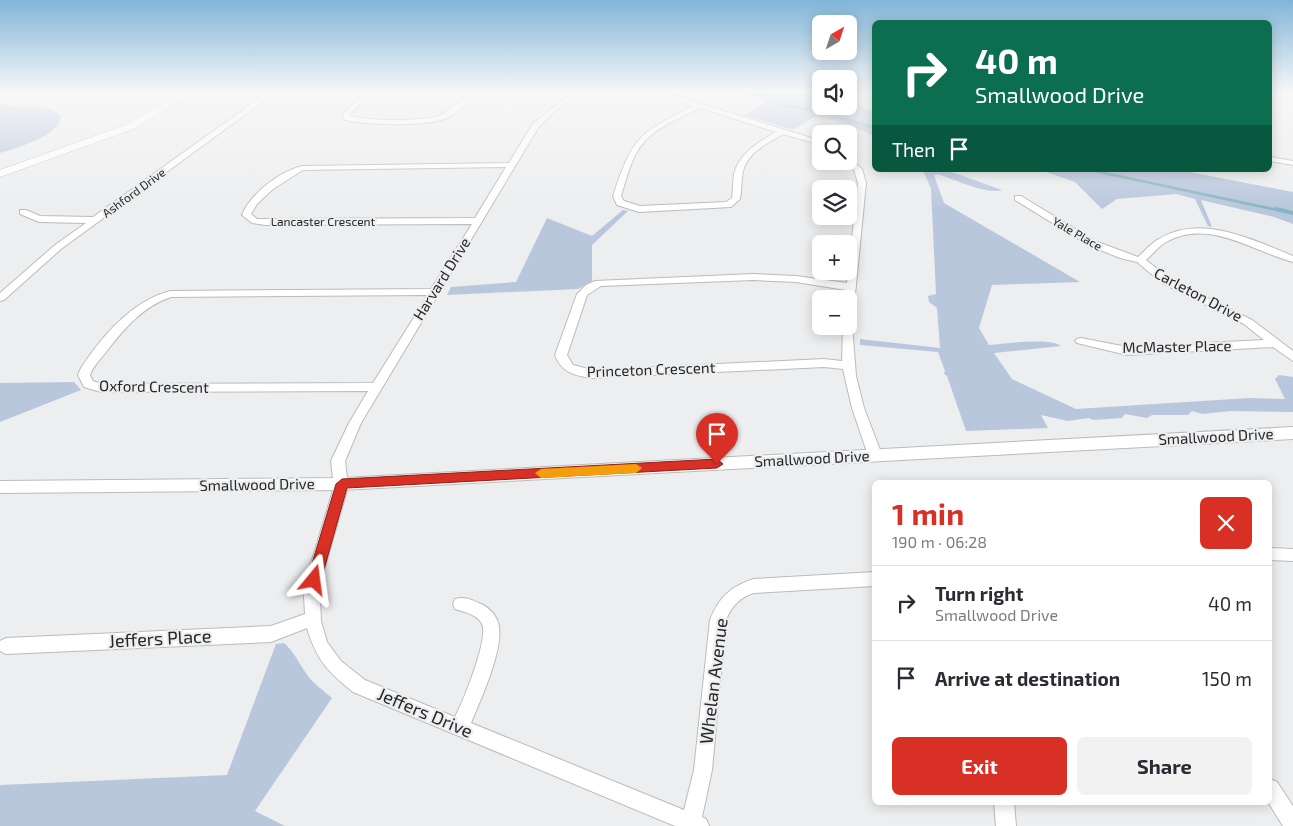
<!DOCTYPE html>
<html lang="en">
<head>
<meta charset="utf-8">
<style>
	body { margin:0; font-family:"Exo 2",sans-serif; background:#f2f2f3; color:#2b2b33; height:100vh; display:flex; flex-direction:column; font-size:19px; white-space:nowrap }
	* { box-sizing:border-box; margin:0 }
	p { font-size:16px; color:#7c7c81 }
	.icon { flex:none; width:28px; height:28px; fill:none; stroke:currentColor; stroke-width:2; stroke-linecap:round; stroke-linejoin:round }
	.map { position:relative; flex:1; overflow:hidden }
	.details { position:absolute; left:872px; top:480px; width:400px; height:325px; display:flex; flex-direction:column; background:#fff; border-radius:8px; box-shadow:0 2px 12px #0003 }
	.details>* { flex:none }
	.banner { position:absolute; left:872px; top:20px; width:400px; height:152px; border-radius:8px; box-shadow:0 2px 12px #0003; background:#0b6e4f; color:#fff; overflow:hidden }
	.needle { width:32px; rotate:39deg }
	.buttons { position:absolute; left:812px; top:15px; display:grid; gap:10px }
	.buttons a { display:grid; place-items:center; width:45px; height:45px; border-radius:8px; background:#fff; box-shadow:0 2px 12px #0003; font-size:25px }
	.pin { position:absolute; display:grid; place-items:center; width:42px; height:42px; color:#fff; margin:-51px -21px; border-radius:50% 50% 50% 0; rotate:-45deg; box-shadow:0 0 5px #0007 }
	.pin .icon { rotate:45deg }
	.me { position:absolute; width:55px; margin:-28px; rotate:16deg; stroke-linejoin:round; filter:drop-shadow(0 0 4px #0008) }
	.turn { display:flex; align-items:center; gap:18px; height:105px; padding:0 20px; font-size:22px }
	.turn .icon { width:65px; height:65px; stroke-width:2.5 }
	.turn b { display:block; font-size:35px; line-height:42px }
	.then { display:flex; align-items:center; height:48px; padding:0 20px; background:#0003; gap:10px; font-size:19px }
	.round { display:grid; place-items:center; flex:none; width:52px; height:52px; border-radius:8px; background:#f2f2f3 }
	.overview { display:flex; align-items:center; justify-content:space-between; height:85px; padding:0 20px }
	h1 { font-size:30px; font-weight:700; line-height:38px; color:#d93025 }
	.button { display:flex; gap:10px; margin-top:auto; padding:10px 20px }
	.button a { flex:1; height:58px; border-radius:8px; background:#d93025; color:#fff; font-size:20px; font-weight:700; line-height:58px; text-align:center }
	.button a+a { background:#f2f2f3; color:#2b2b33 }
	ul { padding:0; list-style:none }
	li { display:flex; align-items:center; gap:15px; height:75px; padding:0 20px; border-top:1px solid #e1e1e2 }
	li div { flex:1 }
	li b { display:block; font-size:19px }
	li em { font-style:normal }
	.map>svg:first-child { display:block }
</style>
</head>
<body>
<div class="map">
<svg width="1293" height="826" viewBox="0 0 1293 826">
	<rect width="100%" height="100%" fill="#edeeef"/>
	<g fill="#b9c7dd">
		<path d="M 742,93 L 800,93 L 821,98 L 821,106 L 849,106 L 849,103 L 866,107 L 864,108 L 875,111 L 875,136 L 846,124 L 816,116 L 793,130 L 744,115 L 767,102 Z"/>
		<path d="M 3,104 C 22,112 44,100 61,116 C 60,136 17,148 0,153 L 0,105 Z"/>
		<path d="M 923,170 L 946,170 L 1002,190 C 987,195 953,179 938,174 L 934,175 L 944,203 L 1080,282 L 992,285 L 979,328 L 989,345 C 1004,344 1050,337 1061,346 L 994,353 L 1012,379 L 1076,409 L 1249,398 L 1285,399 L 1275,379 L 1279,375 L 1293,377 L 1293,412 L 1231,411 L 1202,414 L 1192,411 L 1188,415 L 1152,415 L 1147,418 L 1125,414 L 1122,418 L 1093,420 L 1089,418 L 1068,421 L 1041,415 L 1048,428 L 966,431 L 947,376 L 944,374 L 945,371 L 938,352 L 860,345 L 860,339 L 940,348 L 937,308 L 929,302 L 928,296 L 936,294 L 931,189 Z"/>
		<path d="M 1041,170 L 1179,170 L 1293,192 L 1293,224 L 1274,217 L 1201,200 L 1212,227 L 1208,226 L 1195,199 L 1176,194 L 1117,199 L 1102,209 L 1075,182 Z"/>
		<path d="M 623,210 L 628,211 L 592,245 L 592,281 L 578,289 L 447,295 L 451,287 L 516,282 L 547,218 L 592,236 Z"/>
		<path d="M 74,382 L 81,390 L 0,422 L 0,383 Z"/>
		<path d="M 284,643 C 296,654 299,664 308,676 C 315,685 324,691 332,698 L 255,811 L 285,826 L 0,826 L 0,785 L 227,775 L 276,644 Z"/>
	</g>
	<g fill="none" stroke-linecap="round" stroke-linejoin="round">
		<g stroke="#87b6c0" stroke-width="2.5">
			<path d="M 754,93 L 773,103 L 821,112 L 875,128"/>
			<path d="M 1090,170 L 1282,211"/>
		</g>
		<path stroke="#87b6c0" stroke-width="4" d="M 1276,209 L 1293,213"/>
		<g stroke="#babbbc" stroke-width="2">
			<g id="minor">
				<path d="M 267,93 L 275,93 L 61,249 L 4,300 L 0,301 L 0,293 L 55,245 L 86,223 L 39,222 L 20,214 L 20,210 L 26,210 L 40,216 L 93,217 Z"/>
				<path d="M 364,93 L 371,93 L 351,113 L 351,116 C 369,121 423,122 441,115 C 454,109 463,93 477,93 C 468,102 458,112 447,118 C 425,127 368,125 345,120 L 342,115 Z"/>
				<path d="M 574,93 L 582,93 L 556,110 L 538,128 L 361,423 L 345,461 L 348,487 L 324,570 L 320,596 L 321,621 L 327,642 L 341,661 L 365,680 L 455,717 C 463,702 489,638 482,624 C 477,614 464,612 455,609 L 453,604 L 455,599 C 464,596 473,600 481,604 C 490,608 498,617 499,627 C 503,651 480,701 471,723 L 684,810 L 694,770 L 710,620 C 719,597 731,586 754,579 L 875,572 L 875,586 L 754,593 C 740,597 731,607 726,620 L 712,770 L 702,817 L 706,819 L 709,826 L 675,826 L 353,692 C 328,672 316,659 307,628 L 271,642 L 6,654 L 0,651 L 0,641 L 6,638 L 271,626 L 305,614 L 304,596 L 309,570 L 334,487 L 331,461 L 349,423 L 368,391 L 101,392 L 84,387 L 78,375 L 81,368 C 102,336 132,301 170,291 L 431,289 L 472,224 L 265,225 L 252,223 L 242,215 C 251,193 279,172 302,166 L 509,163 L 532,125 L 552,108 ZM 506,167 L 475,218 L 265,219 L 257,219 L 251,214 L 257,204 L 273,189 L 303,170 ZM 428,295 L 373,383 L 101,384 L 93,381 L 90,375 C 93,366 100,360 106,352 C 124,329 142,307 171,297 Z"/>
				<path d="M 655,93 L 666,93 L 821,141 L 821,145 L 783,134 C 768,143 748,152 743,171 C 741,180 742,190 740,199 L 731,207 L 639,212 L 617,205 L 613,196 C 633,137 637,134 693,106 ZM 700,108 L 776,132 C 759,142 739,153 734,174 C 733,182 733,190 732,198 L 726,202 L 640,206 L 624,201 L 621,196 C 626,181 629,165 637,152 C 650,129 678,119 700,108 Z"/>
				<path d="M 849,157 L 862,169 L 866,183 L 853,315 L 849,316 L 849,299 L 845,299 L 846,290 L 796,282 L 753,280 L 601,286 L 587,295 L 567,355 L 573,365 L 592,370 L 824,359 L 842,361 L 843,326 L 849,326 L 849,323 L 852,324 L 856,376 L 864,408 L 882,455 L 880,458 L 870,458 L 868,455 L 852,408 L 843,369 L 824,367 L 592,378 C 575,376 561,372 555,355 L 577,294 L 586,285 L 595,281 L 753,274 L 796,276 L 847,283 L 858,183 L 854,170 L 847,161 L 849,161 Z"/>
				<path d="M 1270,157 L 1293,161 L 1293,165 L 1270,161 Z"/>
				<path d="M 1015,196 L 1021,196 L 1095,241 L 1138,257 C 1145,251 1151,243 1159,239 C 1201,213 1253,240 1293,256 L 1293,262 C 1252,251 1209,218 1166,242 C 1159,246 1153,254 1146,260 L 1170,279 L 1252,320 L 1293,351 L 1293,361 L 1273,347 L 1127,355 L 1077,343 L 1075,341 L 1077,339 L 1081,338 L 1127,347 L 1264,340 L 1244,324 L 1162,283 L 1137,262 L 1120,258 L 1088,245 L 1015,200 Z"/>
				<path d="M 1270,548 L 1293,549 L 1293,561 L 1270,560 Z"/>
				<path d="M 1270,779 L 1277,782 L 1293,806 L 1293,826 L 1283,826 L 1268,802 L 1270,802 Z"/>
				<path d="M 994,802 L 1014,802 L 1016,826 L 996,826 Z"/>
			</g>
		</g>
		<g stroke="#babbbc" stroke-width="2">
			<path id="tertiary" d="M 1293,427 L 1293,439 L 342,490 L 0,493 L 0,481 L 342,478 Z"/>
		</g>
		<g stroke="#babbbc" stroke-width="1">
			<path id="secondary" d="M 181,93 L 192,93 L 136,128 L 0,177 L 0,170 L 128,124 Z"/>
		</g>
		<use href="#minor" fill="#fff" fill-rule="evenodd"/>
		<use href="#tertiary" fill="#fff" fill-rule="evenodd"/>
		<use href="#secondary" fill="#fff" fill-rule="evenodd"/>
	</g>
	<linearGradient id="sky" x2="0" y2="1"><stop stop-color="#81b5d8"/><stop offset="0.44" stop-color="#f7f7f8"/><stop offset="1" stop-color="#f7f7f8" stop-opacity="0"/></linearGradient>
	<rect width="1293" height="209" fill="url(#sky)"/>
	<path fill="#d93025" stroke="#8d1f18" d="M 717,459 L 723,464 L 717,468 L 347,488 L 321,580 L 319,584 L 314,586 L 309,584 L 307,580 L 336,484 L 342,479 Z"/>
	<path fill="#f59e0b" d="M 636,464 L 642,468 L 636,473 L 541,478 L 535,473 L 541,469 Z"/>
	<g text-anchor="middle" stroke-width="4.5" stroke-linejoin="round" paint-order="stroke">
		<g font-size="12" fill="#262627" stroke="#edeeef">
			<text transform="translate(134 193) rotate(-36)" y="4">Ashford Drive</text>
			<text x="323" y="226">Lancaster Crescent</text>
			<text transform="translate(1077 234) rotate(30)" y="4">Yale Place</text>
		</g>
		<g font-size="15" fill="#262627" stroke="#edeeef">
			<text transform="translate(442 279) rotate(-58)" y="5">Harvard Drive</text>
			<text transform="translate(1198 295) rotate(28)" y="5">Carleton Drive</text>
			<text transform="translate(1177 347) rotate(-1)" y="5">McMaster Place</text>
			<text transform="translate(651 370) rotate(-2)" y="5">Princeton Crescent</text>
			<text transform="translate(154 387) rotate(1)" y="5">Oxford Crescent</text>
			<text transform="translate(1216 437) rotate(-3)" y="5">Smallwood Drive</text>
			<text transform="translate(812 459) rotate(-3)" y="5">Smallwood Drive</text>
			<text transform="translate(257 485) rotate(-1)" y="5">Smallwood Drive</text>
		</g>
		<g font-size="18" fill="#262627" stroke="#edeeef">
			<text transform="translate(160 639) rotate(-3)" y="6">Jeffers Place</text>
			<text transform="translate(714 681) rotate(-83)" y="6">Whelan Avenue</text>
			<text transform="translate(425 713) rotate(23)" y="6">Jeffers Drive</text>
		</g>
	</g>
</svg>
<div class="buttons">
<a><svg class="needle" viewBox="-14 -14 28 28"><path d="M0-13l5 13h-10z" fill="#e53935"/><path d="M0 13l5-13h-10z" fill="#7c7c81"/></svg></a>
<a><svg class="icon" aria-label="sound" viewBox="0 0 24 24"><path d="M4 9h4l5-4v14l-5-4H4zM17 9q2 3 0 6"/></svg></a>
<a><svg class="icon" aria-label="search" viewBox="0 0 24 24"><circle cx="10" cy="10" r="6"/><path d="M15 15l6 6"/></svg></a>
<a><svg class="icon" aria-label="layers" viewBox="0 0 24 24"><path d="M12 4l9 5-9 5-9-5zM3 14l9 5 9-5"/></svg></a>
<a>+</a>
<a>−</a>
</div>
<div class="pin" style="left:717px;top:464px;background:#d93025"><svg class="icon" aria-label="arrive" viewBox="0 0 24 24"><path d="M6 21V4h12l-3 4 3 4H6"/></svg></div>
<svg class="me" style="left:314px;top:580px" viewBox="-20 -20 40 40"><path d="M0-17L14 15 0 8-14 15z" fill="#d93025" stroke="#fff" stroke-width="4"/></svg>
<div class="banner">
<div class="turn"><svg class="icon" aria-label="right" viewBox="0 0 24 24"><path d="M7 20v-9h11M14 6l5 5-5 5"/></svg><div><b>40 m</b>Smallwood Drive</div></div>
<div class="then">Then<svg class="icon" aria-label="arrive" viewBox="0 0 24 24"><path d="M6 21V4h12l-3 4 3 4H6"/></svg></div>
</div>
<section class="details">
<div class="overview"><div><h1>1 min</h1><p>190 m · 06:28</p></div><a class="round" style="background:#d93025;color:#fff"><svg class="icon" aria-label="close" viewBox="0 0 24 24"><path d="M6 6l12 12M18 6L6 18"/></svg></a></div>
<ul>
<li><svg class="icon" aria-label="right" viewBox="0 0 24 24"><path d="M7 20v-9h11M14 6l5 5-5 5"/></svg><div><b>Turn right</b><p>Smallwood Drive</p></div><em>40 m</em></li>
<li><svg class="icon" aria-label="arrive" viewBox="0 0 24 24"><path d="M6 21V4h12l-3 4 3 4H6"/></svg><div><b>Arrive at destination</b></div><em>150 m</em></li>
</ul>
<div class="button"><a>Exit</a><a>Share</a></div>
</section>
</div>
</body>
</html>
